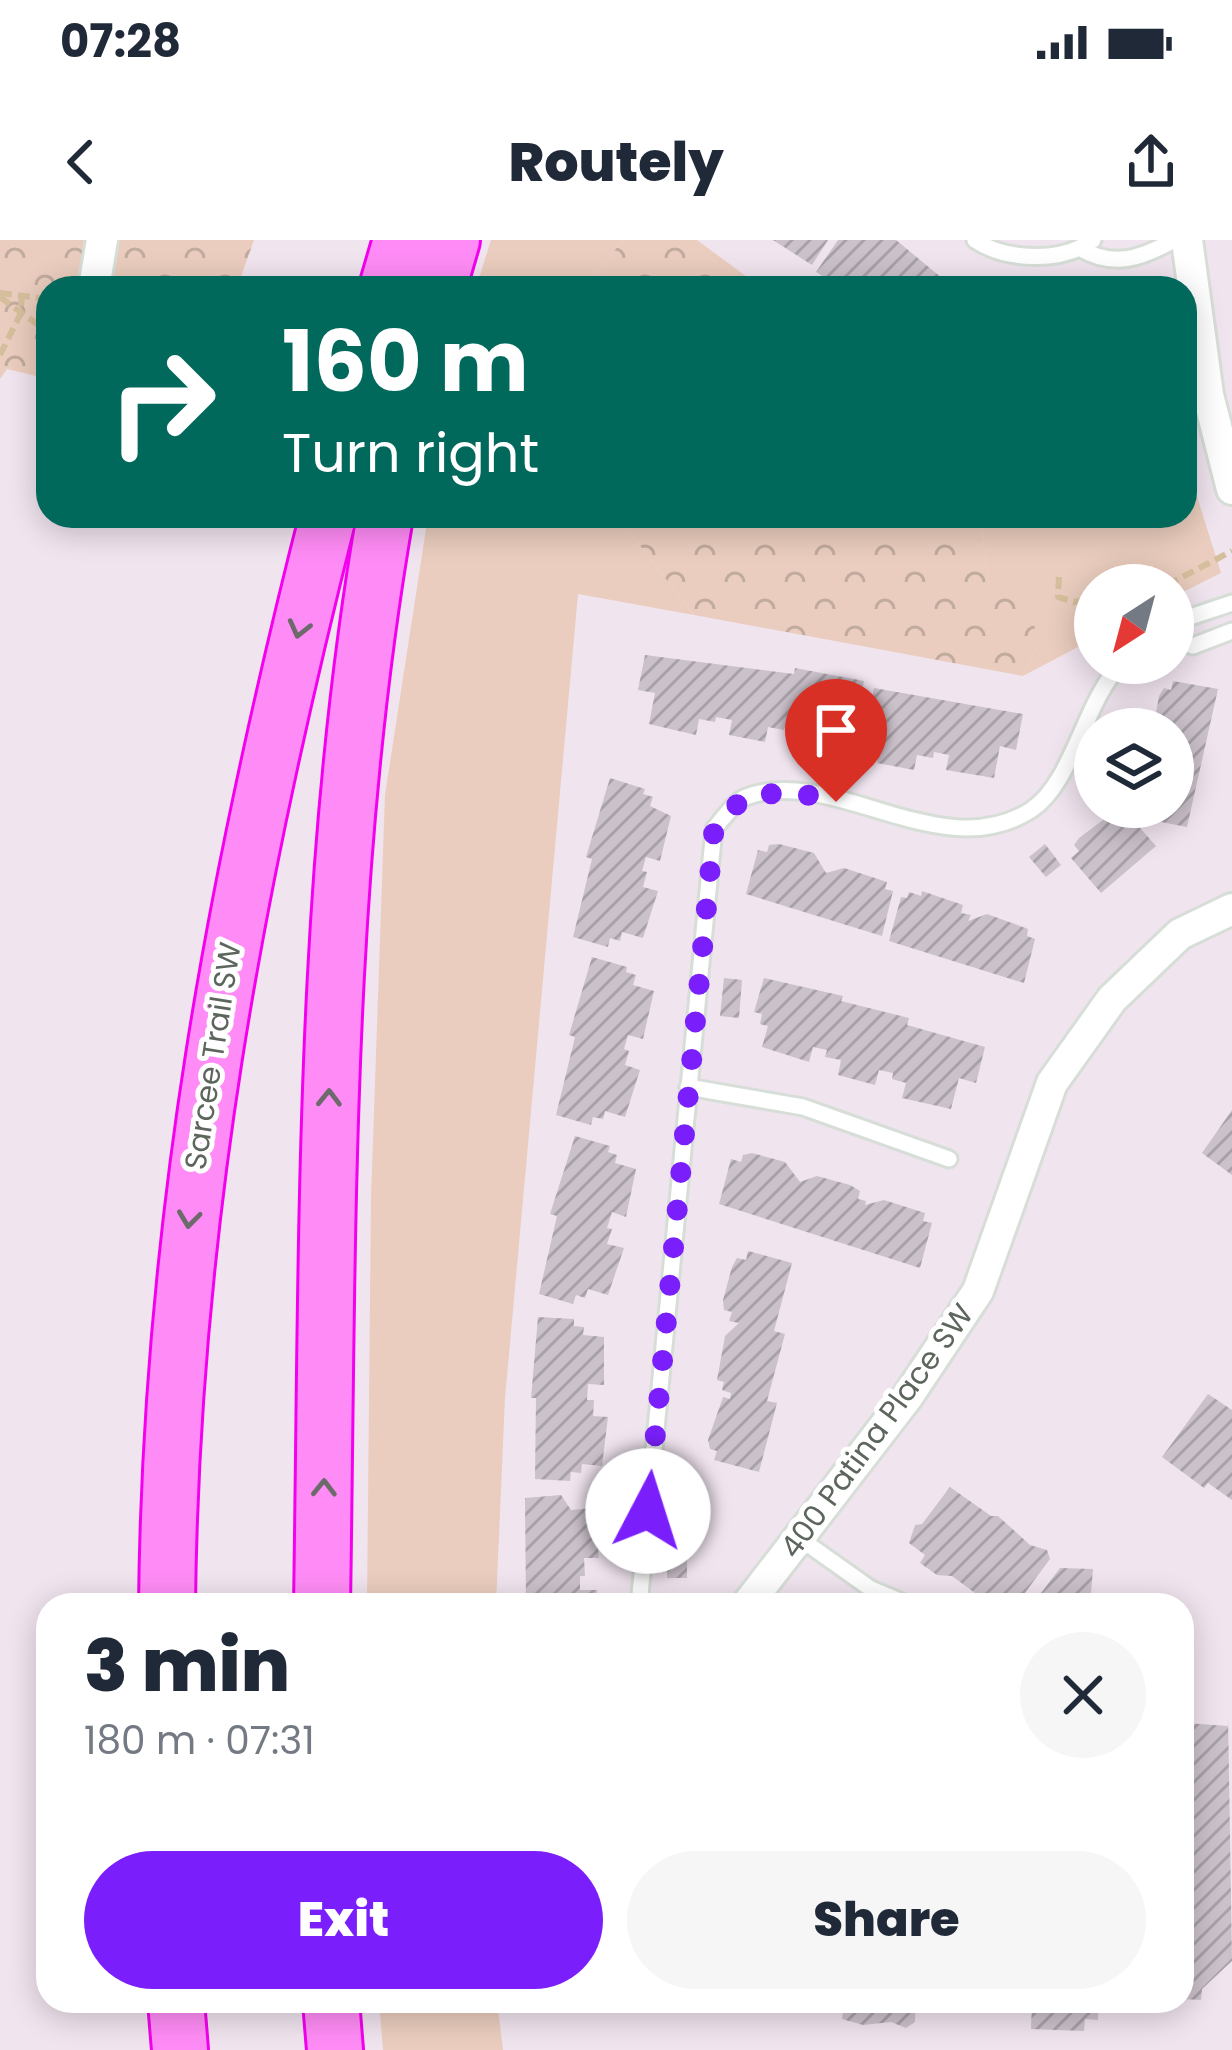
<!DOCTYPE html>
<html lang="en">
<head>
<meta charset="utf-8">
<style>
	body { margin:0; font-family:Poppins,sans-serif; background:#f6f6f7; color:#1f2937; height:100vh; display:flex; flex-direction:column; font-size:45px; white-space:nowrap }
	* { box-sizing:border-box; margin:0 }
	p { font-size:39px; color:#747a83 }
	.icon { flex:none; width:66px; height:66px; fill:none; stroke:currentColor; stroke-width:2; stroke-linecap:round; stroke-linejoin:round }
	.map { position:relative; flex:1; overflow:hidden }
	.panel { position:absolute; left:36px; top:1353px; width:1158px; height:420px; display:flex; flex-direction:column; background:#fff; border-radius:36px; box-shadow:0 6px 30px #0003 }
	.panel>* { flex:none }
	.guide { position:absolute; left:36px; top:36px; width:1161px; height:252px; border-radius:36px; box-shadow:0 6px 30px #0003; background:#00695c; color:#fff; overflow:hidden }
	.needle { width:78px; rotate:216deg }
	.buttons { position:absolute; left:1074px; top:324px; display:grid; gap:24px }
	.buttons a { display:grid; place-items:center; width:120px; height:120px; border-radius:50%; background:#fff; box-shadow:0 6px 30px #0003; font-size:60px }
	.pin { position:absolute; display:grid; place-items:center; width:102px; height:102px; color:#fff; margin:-123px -51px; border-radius:50% 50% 50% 0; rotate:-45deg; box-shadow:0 0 12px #0007 }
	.pin .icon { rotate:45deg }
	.me { position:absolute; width:132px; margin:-66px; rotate:5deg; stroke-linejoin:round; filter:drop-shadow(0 0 9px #0008) }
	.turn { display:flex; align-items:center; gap:42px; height:252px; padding:0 48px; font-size:54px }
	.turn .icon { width:156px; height:156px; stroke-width:2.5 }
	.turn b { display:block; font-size:84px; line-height:102px }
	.round { display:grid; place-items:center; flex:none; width:126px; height:126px; border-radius:63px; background:#f6f6f7 }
	.headline { display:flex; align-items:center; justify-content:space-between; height:204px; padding:0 48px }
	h1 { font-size:72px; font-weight:800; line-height:90px }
	.primary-button { display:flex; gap:24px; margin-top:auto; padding:24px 48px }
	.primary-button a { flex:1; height:138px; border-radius:72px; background:#7a1ffb; color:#fff; font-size:48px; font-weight:800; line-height:138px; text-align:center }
	.primary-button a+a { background:#f6f6f7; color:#1f2937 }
	.status { display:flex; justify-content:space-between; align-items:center; height:84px; padding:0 60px; background:#fff; direction:ltr }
	.status svg { height:33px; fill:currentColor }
	header { display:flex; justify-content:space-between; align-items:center; height:156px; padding:0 48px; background:#fff; font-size:54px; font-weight:800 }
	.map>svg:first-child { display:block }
</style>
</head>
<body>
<div class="status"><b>07:28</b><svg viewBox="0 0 49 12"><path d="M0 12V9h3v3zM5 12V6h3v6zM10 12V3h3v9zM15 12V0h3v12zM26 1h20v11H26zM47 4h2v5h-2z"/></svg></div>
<header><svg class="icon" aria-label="back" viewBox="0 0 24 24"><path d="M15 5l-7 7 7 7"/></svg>Routely<svg class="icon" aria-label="share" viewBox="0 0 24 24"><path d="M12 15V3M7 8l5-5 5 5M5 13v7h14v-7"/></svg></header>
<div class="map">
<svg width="1232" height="1810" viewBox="0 0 1232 1810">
	<defs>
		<pattern id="forest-crowns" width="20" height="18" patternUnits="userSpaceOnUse" patternTransform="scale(3)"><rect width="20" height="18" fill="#eacdbe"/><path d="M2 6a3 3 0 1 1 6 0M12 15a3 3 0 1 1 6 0" fill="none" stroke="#c1aa9e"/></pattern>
		<pattern id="building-hatch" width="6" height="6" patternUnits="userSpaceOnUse" patternTransform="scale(3)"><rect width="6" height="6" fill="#cbc1cb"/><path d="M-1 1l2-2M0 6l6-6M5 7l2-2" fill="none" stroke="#a8a1a8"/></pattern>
	</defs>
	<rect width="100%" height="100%" fill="#f0e4ef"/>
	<g fill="#eacdbe">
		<path d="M 491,0 L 623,0 L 584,48 L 476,48 Z"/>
		<path d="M 1185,218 L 1221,333 L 1173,357 L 1173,345 L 1095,345 L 1095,398 L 1023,436 L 1039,403 L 989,347 L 980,276 L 1185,276 Z"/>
		<path d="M 428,276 L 617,276 L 694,375 L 578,354 L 505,1158 L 496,1365 L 367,1365 L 371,958 L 385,555 Z"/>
		<path d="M 379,1761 L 497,1761 L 503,1810 L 383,1810 Z"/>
	</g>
	<g fill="url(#forest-crowns)">
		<path d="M 0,0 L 254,0 L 237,48 L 48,48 L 48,139 L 7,129 L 0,139 Z"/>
		<path d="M 623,0 L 697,0 L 762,48 L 584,48 Z"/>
		<path d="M 617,276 L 980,276 L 989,346 L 1022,342 L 1039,403 L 1023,436 L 694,375 Z"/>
	</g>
	<g fill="url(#building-hatch)">
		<path d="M 773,0 L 828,0 L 812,25 Z"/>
		<path d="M 838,0 L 896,0 L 954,48 L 841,48 L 816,32 Z"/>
		<path d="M 645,415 L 794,434 L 795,428 L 864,441 L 854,496 L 838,493 L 834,509 L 797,502 L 800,487 L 786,484 L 784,490 L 768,487 L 765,502 L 729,495 L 732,480 L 716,477 L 715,482 L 699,479 L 696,495 L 649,484 L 655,453 L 638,450 Z"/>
		<path d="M 1173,441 L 1218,449 L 1187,587 L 1141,578 L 1144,567 L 1173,567 L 1173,489 L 1153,489 L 1159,456 L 1164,448 L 1171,450 Z"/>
		<path d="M 874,448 L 1023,474 L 1016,510 L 1000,506 L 994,538 L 946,530 L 949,515 L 934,512 L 933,518 L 917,515 L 914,530 L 877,523 L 879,508 L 863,505 Z"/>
		<path d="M 610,538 L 645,549 L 643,554 L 653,557 L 650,566 L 671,576 L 660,621 L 646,617 L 642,631 L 647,632 L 643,647 L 658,651 L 643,698 L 622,692 L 620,701 L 610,698 L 608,707 L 573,697 L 592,619 L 586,617 Z"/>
		<path d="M 1115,571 L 1120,577 L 1126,572 L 1156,606 L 1101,653 L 1071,618 L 1079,611 L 1074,605 L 1079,598 Z"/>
		<path d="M 779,604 L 814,613 L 826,633 L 844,628 L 887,642 L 885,649 L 893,651 L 882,696 L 746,654 L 758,610 L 767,612 L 769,605 Z"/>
		<path d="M 1045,604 L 1061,625 L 1046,637 L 1029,617 Z"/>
		<path d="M 922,651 L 963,665 L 961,673 L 971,675 L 968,681 L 987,674 L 1028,689 L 1027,696 L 1035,699 L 1024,743 L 889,701 L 901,657 L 907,658 L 909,652 L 921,656 Z"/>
		<path d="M 592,717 L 627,727 L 626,732 L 636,735 L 633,745 L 654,751 L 643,799 L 628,795 L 624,809 L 629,811 L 625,825 L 640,830 L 625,877 L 605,871 L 603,879 L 593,877 L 591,885 L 556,875 L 575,797 L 569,795 Z"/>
		<path d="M 724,738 L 742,740 L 739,778 L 720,776 Z"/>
		<path d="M 764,738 L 843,756 L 841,761 L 909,778 L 907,785 L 985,807 L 976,843 L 959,838 L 951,869 L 902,858 L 906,843 L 892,839 L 893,833 L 879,830 L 875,845 L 838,835 L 841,820 L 825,817 L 827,810 L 813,807 L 809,822 L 762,807 L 768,786 L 760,784 L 762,774 L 754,772 Z"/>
		<path d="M 1232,870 L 1232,935 L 1202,913 Z"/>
		<path d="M 575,896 L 610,906 L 608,912 L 617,915 L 615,923 L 636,929 L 626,977 L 612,972 L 607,988 L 612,989 L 607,1004 L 624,1008 L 608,1055 L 588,1049 L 585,1058 L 576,1055 L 573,1064 L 539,1054 L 557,976 L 550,974 Z"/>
		<path d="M 752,913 L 785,922 L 800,942 L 817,936 L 850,945 L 860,951 L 858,959 L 866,961 L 865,965 L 884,960 L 925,973 L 923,981 L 932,983 L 920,1028 L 719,964 L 731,919 L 741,922 L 743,915 Z"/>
		<path d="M 748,1011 L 792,1023 L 774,1091 L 785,1094 L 767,1161 L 777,1163 L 759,1232 L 714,1220 L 717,1211 L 710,1209 L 708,1200 L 723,1157 L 730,1159 L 731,1153 L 722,1150 L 724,1142 L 717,1140 L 725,1096 L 739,1083 L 729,1081 L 732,1072 L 724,1070 L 723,1060 L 732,1027 L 737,1018 L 746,1020 Z"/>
		<path d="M 538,1077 L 574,1079 L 574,1086 L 584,1087 L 583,1095 L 604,1097 L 604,1145 L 588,1144 L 587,1160 L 594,1160 L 593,1176 L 608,1177 L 602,1226 L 582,1224 L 581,1233 L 571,1232 L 570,1241 L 535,1239 L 536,1158 L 531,1158 Z"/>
		<path d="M 1208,1154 L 1232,1170 L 1232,1260 L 1208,1243 L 1204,1248 L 1162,1217 Z"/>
		<path d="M 950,1247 L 991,1276 L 998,1276 L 1030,1305 L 1047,1310 L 1050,1319 L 1016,1365 L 991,1365 L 952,1336 L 937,1335 L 920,1323 L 925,1315 L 909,1303 L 915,1285 L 922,1284 Z"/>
		<path d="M 561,1255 L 571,1270 L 594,1268 L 599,1318 L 584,1318 L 585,1336 L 580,1336 L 580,1350 L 597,1350 L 598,1365 L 526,1365 L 525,1258 Z"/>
		<path d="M 668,1300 L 687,1300 L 687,1338 L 667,1338 Z"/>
		<path d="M 1060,1328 L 1093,1329 L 1091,1353 L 1116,1365 L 1032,1365 Z"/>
		<path d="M 1228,1473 L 1232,1721 L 1202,1749 L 1201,1760 L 1182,1759 L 1185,1483 L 1228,1486 Z"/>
		<path d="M 844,1761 L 916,1761 L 915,1782 L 906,1788 L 891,1782 L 863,1785 L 842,1779 Z"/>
		<path d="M 1032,1761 L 1099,1761 L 1098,1780 L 1085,1779 L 1084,1791 L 1031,1789 Z"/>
	</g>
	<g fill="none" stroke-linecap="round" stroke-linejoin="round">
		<g stroke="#d7ded7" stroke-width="21">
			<g id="lane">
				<path d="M 975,0 C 1006,21 1062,23 1093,0"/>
				<path d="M 1081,9 C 1114,28 1142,18 1174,0"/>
				<path d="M 1173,394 L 1184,379 L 1232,363"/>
				<path d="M 1173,400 L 1193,406 L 1232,391"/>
				<path d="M 688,847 L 803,867 L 949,919"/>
				<path d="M 802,1300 L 871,1349 L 909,1365"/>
				<path d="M 639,1365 L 714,589 C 722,580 734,562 746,557 C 832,524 941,628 1031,570 C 1073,543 1085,459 1122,423"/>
			</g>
		</g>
		<g stroke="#d7ded7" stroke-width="36">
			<g id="street">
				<path d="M 1187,0 L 1208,155 L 1232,249"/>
				<path d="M 94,48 L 102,0"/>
				<path d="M 747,1365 L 908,1156 L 978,1051 L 1052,843 L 1112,759 L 1180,694 L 1232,669"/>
			</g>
		</g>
		<g stroke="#f400ef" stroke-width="60">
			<g id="highway">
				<path d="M 387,48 L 401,0"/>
				<path d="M 438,48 L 452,0"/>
				<path d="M 167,1365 C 171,986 235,642 328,276"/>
				<path d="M 322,1365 C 328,1000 322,637 385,276"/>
				<path d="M 176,1761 L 180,1810"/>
				<path d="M 331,1761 L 335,1810"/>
			</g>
		</g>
		<g stroke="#d5be9c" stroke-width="6" stroke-dasharray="12 6" stroke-linecap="butt">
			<path d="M 0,53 L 48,59"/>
			<path d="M 0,57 L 48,92"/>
			<path d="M 0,115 L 20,75 L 22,56"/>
			<path d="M 1059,337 L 1058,357 L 1074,362 L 1095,359"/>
			<path d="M 1167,345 L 1232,311"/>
		</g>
		<use href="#lane" stroke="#fff" stroke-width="15"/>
		<use href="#street" stroke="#fff" stroke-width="30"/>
		<use href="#highway" stroke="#ff8cf6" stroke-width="54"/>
	</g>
	<defs><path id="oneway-chevron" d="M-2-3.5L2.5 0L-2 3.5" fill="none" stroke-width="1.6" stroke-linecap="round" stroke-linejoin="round" transform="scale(3)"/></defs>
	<g stroke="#6d6a6b">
		<use href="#oneway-chevron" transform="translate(299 389) rotate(104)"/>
		<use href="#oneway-chevron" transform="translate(329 858) rotate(-89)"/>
		<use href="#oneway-chevron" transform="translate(189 979) rotate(97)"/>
		<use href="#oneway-chevron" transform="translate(324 1248) rotate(-89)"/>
	</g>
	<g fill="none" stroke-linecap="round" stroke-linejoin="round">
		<path stroke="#7a1ffb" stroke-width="21" stroke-dasharray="0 37.8" d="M 648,1271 L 714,590 L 743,558 L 791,551 L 836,562"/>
	</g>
	<g text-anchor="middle" stroke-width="10" stroke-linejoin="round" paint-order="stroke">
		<g font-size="30" fill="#5d665c" stroke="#fff">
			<text transform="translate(213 816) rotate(-81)" y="10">Sarcee Trail SW</text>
			<text transform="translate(877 1191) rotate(-54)" y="10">400 Patina Place SW</text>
		</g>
	</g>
</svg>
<div class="buttons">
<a><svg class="needle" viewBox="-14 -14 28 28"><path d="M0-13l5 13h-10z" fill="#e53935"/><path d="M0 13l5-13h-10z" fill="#747a83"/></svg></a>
<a><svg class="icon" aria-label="layers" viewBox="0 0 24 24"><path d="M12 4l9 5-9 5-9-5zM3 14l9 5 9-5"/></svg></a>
</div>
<div class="pin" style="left:836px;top:562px;background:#d93025"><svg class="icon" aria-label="arrive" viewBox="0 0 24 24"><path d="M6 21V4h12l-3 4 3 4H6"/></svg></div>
<svg class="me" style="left:648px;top:1271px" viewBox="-20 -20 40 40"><circle r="19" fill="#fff"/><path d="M0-13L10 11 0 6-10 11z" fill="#7a1ffb"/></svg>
<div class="guide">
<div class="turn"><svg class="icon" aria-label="right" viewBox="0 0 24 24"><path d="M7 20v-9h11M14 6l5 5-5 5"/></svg><div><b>160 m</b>Turn right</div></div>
</div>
<section class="panel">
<div class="headline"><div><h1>3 min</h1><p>180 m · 07:31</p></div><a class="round"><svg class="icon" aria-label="close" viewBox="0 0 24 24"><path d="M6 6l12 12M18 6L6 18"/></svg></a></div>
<div class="primary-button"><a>Exit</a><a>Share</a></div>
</section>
</div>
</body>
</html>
